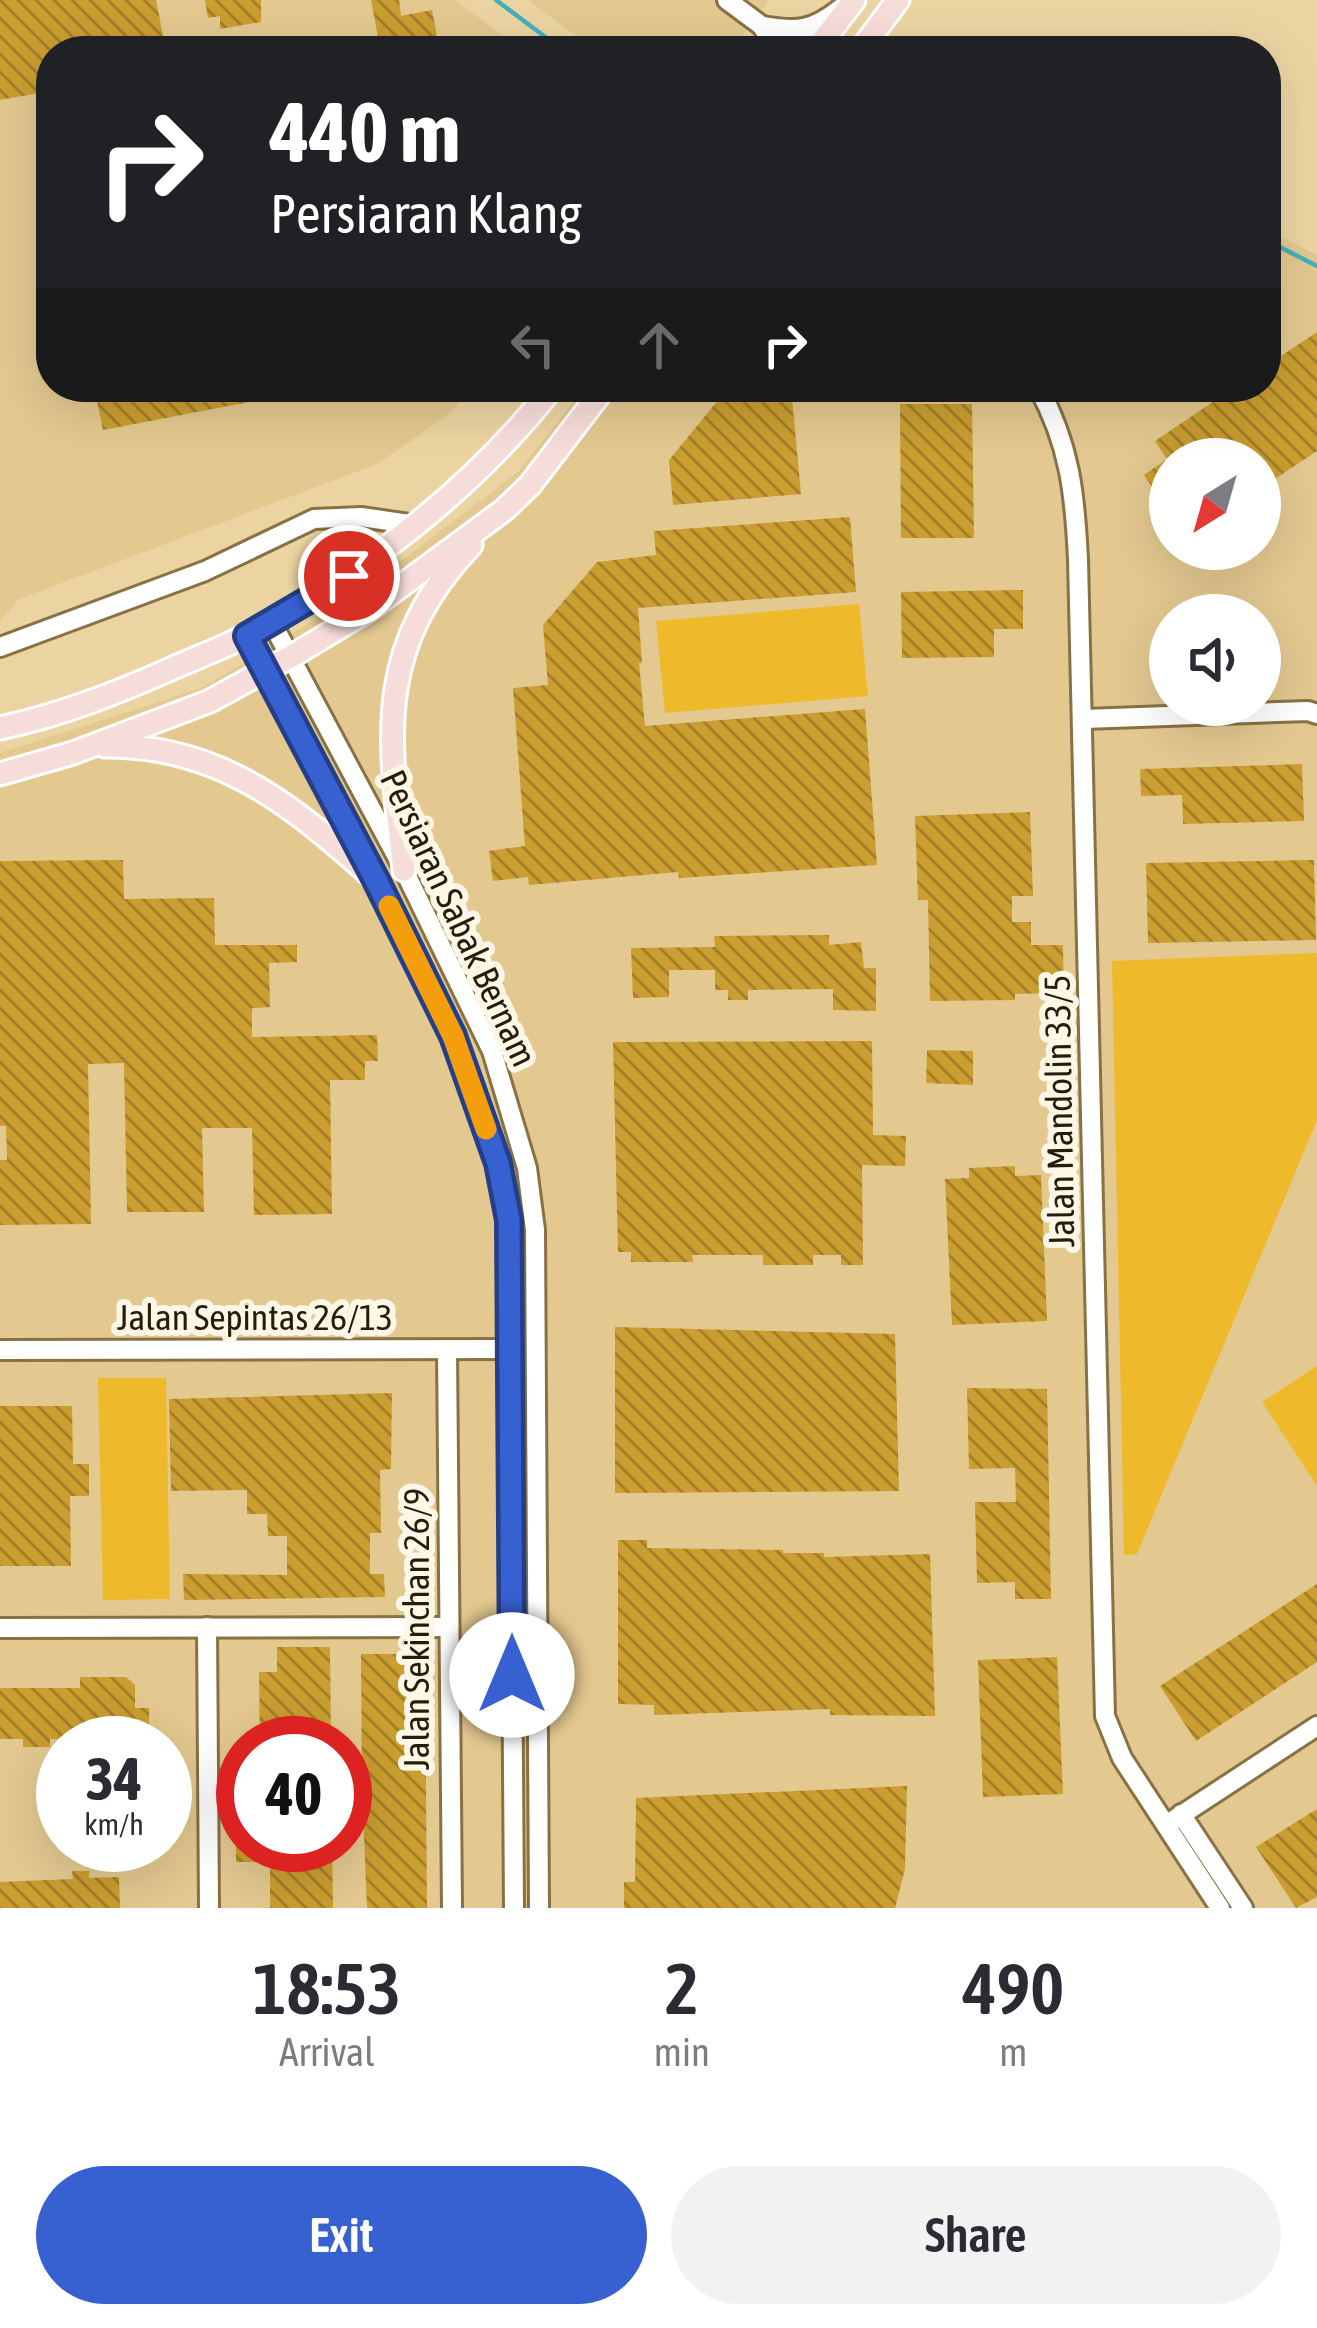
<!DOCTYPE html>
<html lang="en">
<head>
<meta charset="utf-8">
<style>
	body { margin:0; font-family:"Asap Condensed",sans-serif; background:#f2f2f3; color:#2b2b33; height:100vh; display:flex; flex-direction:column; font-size:45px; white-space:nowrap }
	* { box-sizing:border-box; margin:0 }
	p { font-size:39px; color:#7c7c81 }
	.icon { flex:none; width:66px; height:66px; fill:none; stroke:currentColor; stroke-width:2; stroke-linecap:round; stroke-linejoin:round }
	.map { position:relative; height:1908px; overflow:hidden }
	.side { display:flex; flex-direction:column; background:#fff; flex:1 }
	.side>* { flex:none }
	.hud { position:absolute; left:36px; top:36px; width:1245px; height:366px; border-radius:48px; box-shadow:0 12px 48px #0002; background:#202124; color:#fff; overflow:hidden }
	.needle { width:78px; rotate:217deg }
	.fabs { position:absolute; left:1149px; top:438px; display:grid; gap:24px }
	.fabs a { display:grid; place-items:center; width:132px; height:132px; border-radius:50%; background:#fff; box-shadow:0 12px 48px #0002; font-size:60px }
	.speed { position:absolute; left:36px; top:1716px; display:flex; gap:24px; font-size:60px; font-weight:700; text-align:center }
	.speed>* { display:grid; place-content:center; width:156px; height:156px; border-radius:50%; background:#fff; box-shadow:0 12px 48px #0002; line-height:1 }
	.speed small { font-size:30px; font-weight:400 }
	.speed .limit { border:18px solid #d22; background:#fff; color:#111 }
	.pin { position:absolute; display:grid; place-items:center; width:102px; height:102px; color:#fff; margin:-51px; border:6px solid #fff; border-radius:50%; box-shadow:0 3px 12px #0007 }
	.me { position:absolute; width:132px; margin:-66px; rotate:0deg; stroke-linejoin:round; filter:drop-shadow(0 0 9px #0008) }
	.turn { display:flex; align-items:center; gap:42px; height:252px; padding:0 36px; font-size:54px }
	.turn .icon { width:156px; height:156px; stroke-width:2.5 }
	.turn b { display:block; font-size:84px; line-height:102px }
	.lanes { display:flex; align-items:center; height:114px; padding:0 36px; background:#0003; justify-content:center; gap:60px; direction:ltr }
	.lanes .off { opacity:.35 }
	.eta { display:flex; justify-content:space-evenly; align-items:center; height:204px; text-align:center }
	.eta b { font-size:72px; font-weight:600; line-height:84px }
	.cta { display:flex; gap:24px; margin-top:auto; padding:24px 36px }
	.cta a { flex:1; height:138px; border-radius:72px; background:#3761d1; color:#fff; font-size:48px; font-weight:600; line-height:138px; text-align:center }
	.cta a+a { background:#f2f2f3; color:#2b2b33 }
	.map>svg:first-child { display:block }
</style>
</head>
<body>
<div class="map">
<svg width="1317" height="1908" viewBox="0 0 1317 1908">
	<defs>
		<pattern id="building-back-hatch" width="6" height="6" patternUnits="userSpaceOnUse" patternTransform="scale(3)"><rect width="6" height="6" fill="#ca9e30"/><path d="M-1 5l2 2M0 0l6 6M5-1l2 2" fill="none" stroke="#a48027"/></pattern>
	</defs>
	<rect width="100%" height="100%" fill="#ecd4a2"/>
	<g fill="#e3c88f" fill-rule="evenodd">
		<path d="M 0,0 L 455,0 L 524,51 L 51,51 L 51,387 L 474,387 L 448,415 L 377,464 L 19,599 L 0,621 Z"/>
		<path d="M 528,0 L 769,0 L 731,51 L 596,51 Z"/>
		<path d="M 1266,230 L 1317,255 L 1317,1908 L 0,1908 L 0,753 L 202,688 L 361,592 L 518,472 L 585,387 L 1266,387 ZM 1170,459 L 1260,459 L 1260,549 L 1170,549 ZM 1170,615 L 1260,615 L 1260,705 L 1170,705 ZM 63,1743 L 165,1743 L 165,1845 L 63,1845 ZM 243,1743 L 345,1743 L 345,1845 L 243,1845 Z"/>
	</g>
	<g fill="#efb92c">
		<path d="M 859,604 L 868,696 L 665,713 L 656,621 Z"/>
		<path d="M 1317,953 L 1317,1120 L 1137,1554 L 1124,1555 L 1112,961 Z"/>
		<path d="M 1317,1366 L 1317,1486 L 1262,1402 Z"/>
		<path d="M 98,1378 L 166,1378 L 170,1599 L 103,1600 Z"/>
	</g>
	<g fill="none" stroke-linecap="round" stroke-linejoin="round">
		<g stroke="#43b0bb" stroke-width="4.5">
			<path d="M 496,0 L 564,51"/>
			<path d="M 1266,240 L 1317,266"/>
		</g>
	</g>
	<g fill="url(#building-back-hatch)">
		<path d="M 0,0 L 156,0 L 166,51 L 106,51 L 104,41 L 51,51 L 51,91 L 0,100 Z"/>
		<path d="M 205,0 L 261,0 L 261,22 L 220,29 L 220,16 L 208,18 Z"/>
		<path d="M 371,0 L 399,0 L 401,16 L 432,10 L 437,36 L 380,47 Z"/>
		<path d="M 1317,332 L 1317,451 L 1260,489 L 1260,459 L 1170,459 L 1170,514 L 1144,475 L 1167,459 L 1155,441 L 1235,387 L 1266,387 L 1266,366 Z"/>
		<path d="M 94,387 L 291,387 L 291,394 L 103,430 Z"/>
		<path d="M 729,387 L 791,387 L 801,494 L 673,505 L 669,460 Z"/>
		<path d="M 900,404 L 972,404 L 974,538 L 901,538 Z"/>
		<path d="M 850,517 L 856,592 L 638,608 L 642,663 L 639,663 L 645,726 L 865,709 L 877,865 L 679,878 L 678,872 L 529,885 L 528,877 L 493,881 L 489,851 L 525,846 L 513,688 L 548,685 L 543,625 L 597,562 L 656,555 L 654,531 Z"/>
		<path d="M 1023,590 L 1023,629 L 994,629 L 994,657 L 902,658 L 901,592 Z"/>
		<path d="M 1302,764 L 1304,821 L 1183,824 L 1182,795 L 1141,796 L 1140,769 Z"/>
		<path d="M 1030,812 L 1033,896 L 1012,896 L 1012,922 L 1031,922 L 1031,945 L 1063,945 L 1064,1001 L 1051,1001 L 1051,993 L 1015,994 L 1015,1000 L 930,1001 L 928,900 L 918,900 L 915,816 Z"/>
		<path d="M 123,860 L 124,899 L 214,898 L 215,945 L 297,945 L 297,962 L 269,963 L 270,1007 L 252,1008 L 252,1037 L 377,1035 L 378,1061 L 365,1061 L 365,1080 L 330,1080 L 332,1214 L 254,1215 L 252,1128 L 202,1128 L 204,1212 L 127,1212 L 124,1063 L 88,1064 L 91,1224 L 0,1225 L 0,1160 L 7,1160 L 6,1126 L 0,1126 L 0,861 Z"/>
		<path d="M 1314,860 L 1316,940 L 1148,943 L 1146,863 Z"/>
		<path d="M 829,935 L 829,945 L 861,942 L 864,968 L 876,968 L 876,1011 L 833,1010 L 833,989 L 748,990 L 748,1000 L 728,1000 L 728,990 L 715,990 L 715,970 L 669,970 L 669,997 L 633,998 L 631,948 L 715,947 L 714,936 Z"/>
		<path d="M 872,1041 L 873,1135 L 906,1136 L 905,1166 L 862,1165 L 863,1265 L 841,1265 L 841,1255 L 813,1255 L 813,1265 L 763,1265 L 763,1255 L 692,1255 L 693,1262 L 631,1262 L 631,1252 L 618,1252 L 613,1042 Z"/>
		<path d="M 927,1050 L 973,1051 L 973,1085 L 926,1083 Z"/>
		<path d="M 1015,1166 L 1015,1176 L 1041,1175 L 1047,1321 L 952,1325 L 945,1179 L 969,1178 L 969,1168 Z"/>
		<path d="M 615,1327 L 895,1334 L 899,1491 L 615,1493 Z"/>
		<path d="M 967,1388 L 1047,1389 L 1051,1599 L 1015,1599 L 1015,1582 L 977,1583 L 975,1502 L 1016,1502 L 1015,1468 L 969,1469 Z"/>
		<path d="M 392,1393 L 391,1469 L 380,1470 L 381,1533 L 370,1533 L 370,1574 L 384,1574 L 385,1597 L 184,1600 L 183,1574 L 287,1575 L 287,1536 L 268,1536 L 267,1514 L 247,1514 L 247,1490 L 171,1491 L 169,1399 Z"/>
		<path d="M 0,1406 L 72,1406 L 73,1464 L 89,1464 L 89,1496 L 70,1496 L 71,1566 L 0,1566 Z"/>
		<path d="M 618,1540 L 647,1540 L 647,1548 L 783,1550 L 783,1553 L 824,1553 L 824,1557 L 930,1554 L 935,1716 L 830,1715 L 830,1709 L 654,1715 L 654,1705 L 618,1704 Z"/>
		<path d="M 1317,1584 L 1317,1662 L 1196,1741 L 1160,1686 Z"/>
		<path d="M 277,1647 L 330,1647 L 331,1743 L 260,1743 L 259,1672 L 277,1672 Z"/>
		<path d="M 361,1654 L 411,1654 L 425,1665 L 427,1908 L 367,1908 L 362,1788 Z"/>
		<path d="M 1057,1657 L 1063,1794 L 983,1797 L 978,1660 Z"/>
		<path d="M 80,1677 L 126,1677 L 135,1685 L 135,1708 L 149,1708 L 149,1729 L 137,1729 L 137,1740 L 50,1739 L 50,1747 L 23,1747 L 23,1739 L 0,1739 L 0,1688 L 80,1688 Z"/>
		<path d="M 907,1786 L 905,1869 L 895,1908 L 624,1908 L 624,1882 L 635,1882 L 636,1798 Z"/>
		<path d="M 1317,1809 L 1317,1897 L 1296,1908 L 1256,1847 Z"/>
		<path d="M 236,1845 L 332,1845 L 333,1908 L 270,1908 L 270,1862 L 236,1862 Z"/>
		<path d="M 72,1871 L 89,1871 L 89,1878 L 119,1877 L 120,1908 L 0,1908 L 0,1882 L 73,1879 Z"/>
	</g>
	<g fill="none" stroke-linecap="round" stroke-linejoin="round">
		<g stroke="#887243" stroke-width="24">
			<g id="minor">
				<path d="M 727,0 L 762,26 L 776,51"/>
				<path d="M 762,26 C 798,32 812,31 841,8"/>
				<path d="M 1038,387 C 1070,445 1075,495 1078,560 L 1105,1716 L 1122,1758 L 1220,1908"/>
				<path d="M 271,621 L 404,870 L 492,1051 L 527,1168 L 535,1230 L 539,1908"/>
				<path d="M 247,636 C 299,729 349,824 396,920 C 445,1020 488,1110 509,1220 L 514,1908"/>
				<path d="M 0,647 L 205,571 L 314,519 L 361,517 L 416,525"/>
				<path d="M 1084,719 L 1308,711 L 1317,714"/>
				<path d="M 0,1350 L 510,1349"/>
				<path d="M 447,1350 L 452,1908"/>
				<path d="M 207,1627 L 209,1908"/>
				<path d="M 0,1628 L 449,1627"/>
				<path d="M 1181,1814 L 1243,1908"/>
				<path d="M 1166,1825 L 1317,1726"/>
			</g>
		</g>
		<g stroke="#fff" stroke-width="27">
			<g id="major">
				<path d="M 815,51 L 854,0"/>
				<path d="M 860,51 L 898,0"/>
				<path d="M 0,728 C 61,715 117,693 173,668 C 198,657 225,647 249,634 C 364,573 472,490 553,387"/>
				<path d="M 105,746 C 221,745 294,807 376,880"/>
				<path d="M 0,774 L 73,753 L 210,701 L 292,656 L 370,609 L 504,510 L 530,485 L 605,387"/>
				<path d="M 404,870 C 389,739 372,650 471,545"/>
			</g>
		</g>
		<use href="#minor" stroke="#fff" stroke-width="18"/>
		<use href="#major" stroke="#f7ddda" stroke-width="21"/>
	</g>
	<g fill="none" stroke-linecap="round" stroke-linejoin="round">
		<g stroke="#243f88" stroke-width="30">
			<path id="route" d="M 349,576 L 247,636 L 376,880 L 453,1036 L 498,1163 L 509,1220 L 512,1675"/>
		</g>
		<use href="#route" stroke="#3761d1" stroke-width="21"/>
		<path stroke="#f59e0b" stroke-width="21" d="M 389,906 L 453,1036 L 486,1129"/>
	</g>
	<g text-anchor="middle" stroke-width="12" stroke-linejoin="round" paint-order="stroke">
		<g font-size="36" fill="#251c09" stroke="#fef7e8">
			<text transform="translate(459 918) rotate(65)" y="13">Persiaran Sabak Bernam</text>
			<text transform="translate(1059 1111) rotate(-91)" y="13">Jalan Mandolin 33/5</text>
			<text x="255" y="1330">Jalan Sepintas 26/13</text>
			<text transform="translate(416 1629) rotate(-90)" y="13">Jalan Sekinchan 26/9</text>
		</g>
	</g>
</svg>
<div class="fabs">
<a><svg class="needle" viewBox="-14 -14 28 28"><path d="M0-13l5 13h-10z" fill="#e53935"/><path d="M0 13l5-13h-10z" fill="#7c7c81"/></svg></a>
<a><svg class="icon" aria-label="sound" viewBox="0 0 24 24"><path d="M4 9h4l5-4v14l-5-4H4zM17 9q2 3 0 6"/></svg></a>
</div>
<div class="speed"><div>34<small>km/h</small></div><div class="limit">40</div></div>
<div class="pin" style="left:349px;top:576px;background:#d93025"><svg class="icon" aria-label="arrive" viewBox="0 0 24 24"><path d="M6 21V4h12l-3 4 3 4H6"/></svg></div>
<svg class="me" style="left:512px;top:1675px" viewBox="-20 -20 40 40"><circle r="19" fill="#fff"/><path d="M0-13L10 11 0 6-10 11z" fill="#3761d1"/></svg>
<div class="hud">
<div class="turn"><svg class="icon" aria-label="right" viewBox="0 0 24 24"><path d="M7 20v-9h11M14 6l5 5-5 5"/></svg><div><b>440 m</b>Persiaran Klang</div></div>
<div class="lanes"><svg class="icon off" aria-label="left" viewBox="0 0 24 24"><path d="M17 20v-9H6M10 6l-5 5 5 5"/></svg><svg class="icon off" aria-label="ahead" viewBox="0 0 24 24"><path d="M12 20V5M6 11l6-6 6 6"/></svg><svg class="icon" aria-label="right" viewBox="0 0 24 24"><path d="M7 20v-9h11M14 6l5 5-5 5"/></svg></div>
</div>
</div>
<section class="side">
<div class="eta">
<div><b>18:53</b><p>Arrival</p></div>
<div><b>2</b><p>min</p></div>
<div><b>490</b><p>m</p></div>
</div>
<div class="cta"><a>Exit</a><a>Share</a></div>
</section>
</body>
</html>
